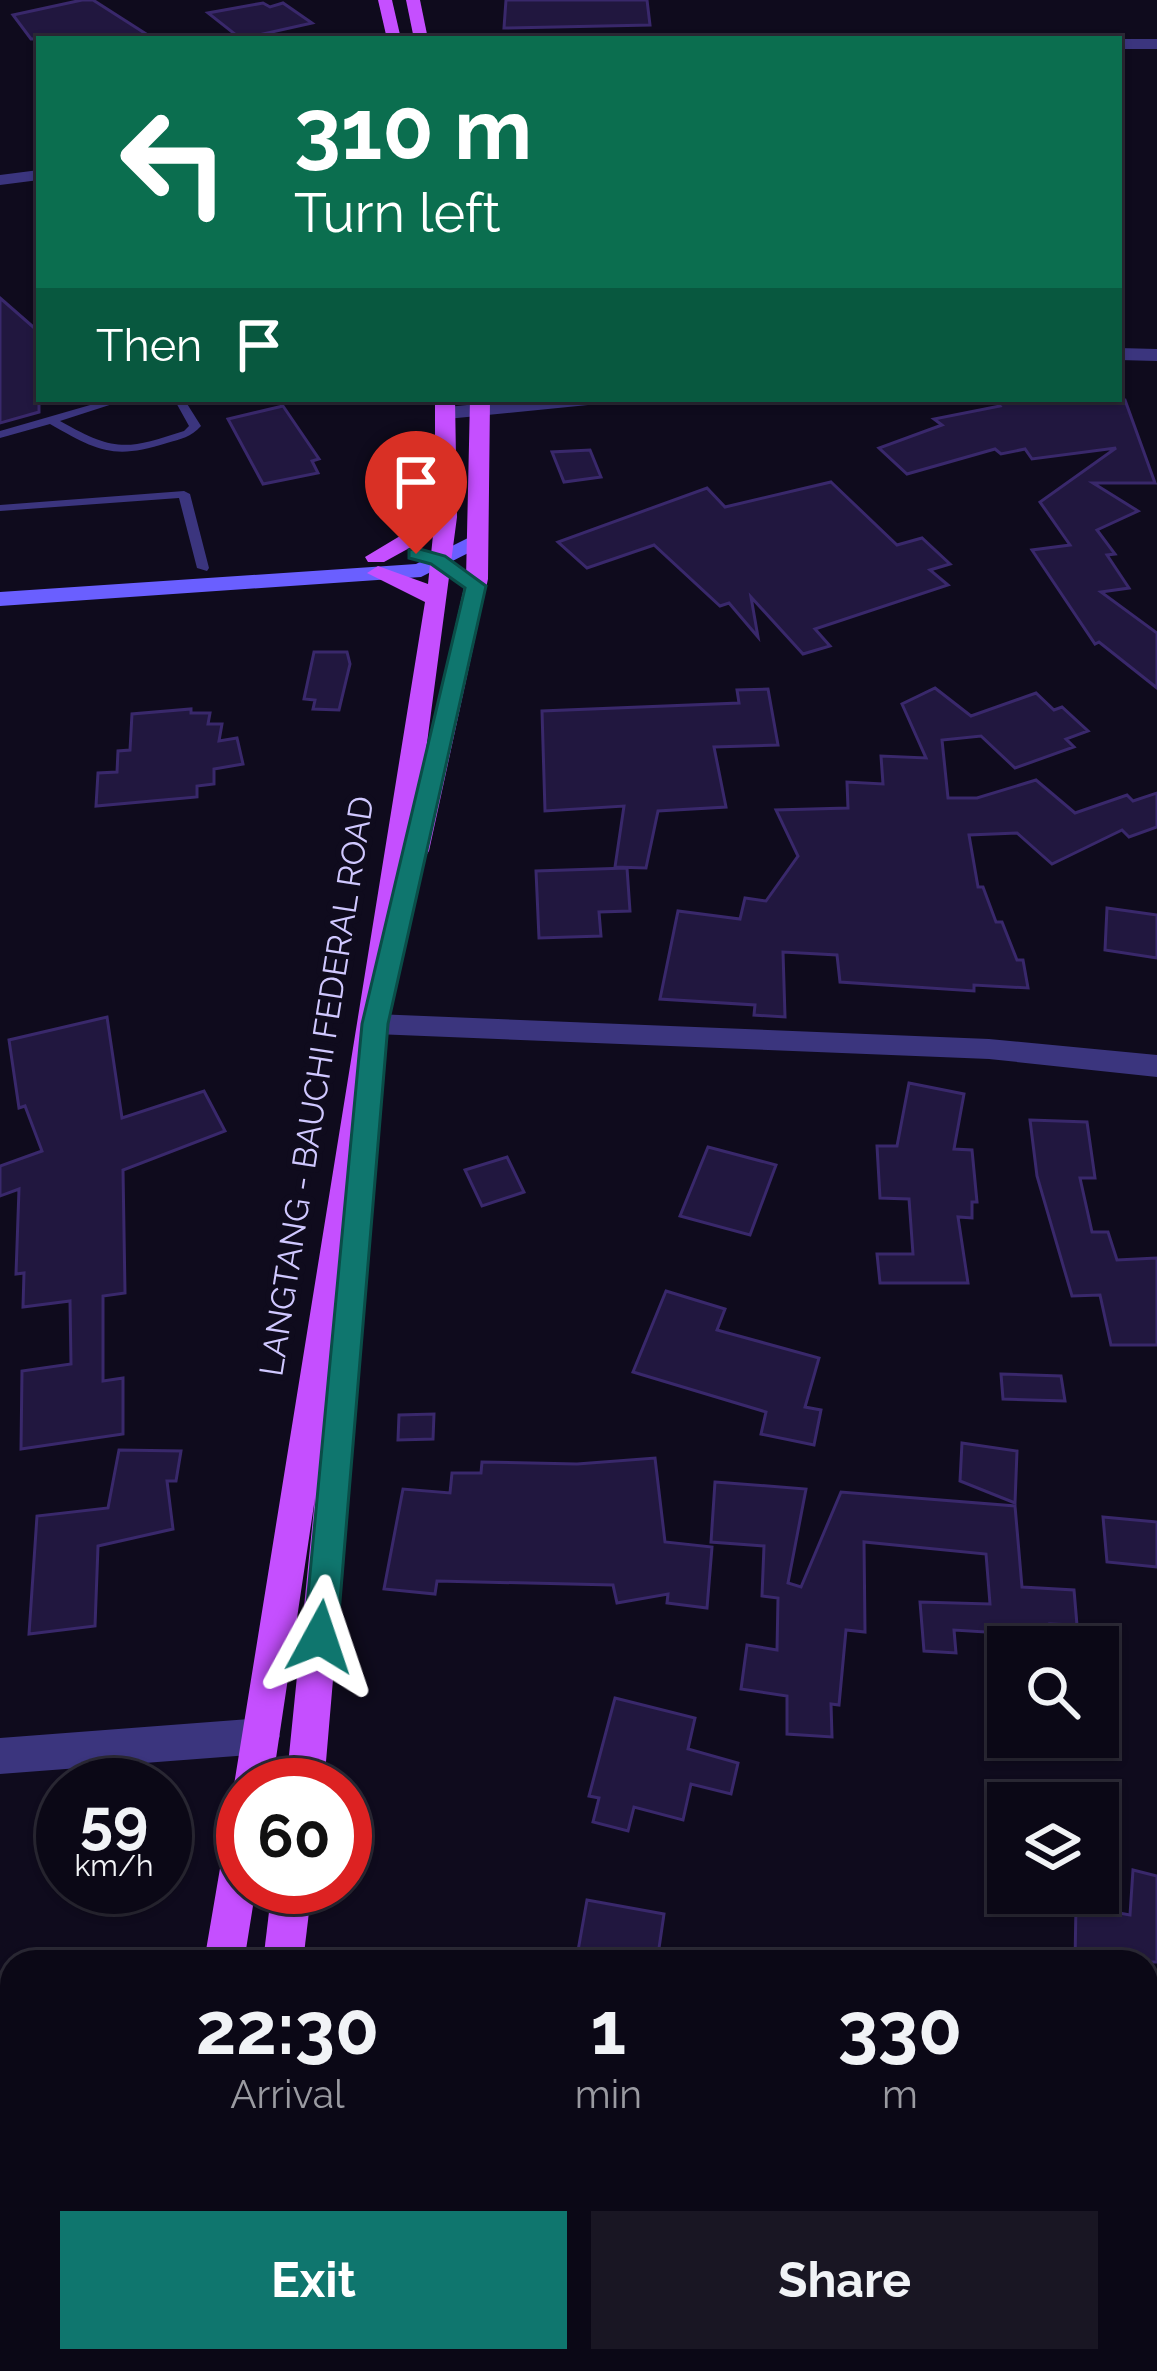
<!DOCTYPE html>
<html lang="en">
<head>
<meta charset="utf-8">
<style>
	body { margin:0; font-family:Raleway,sans-serif; background:#191623; color:#f1f3f6; height:100vh; display:flex; flex-direction:column; font-size:45px; white-space:nowrap }
	* { box-sizing:border-box; margin:0 }
	p { font-size:39px; color:#9a9aa1 }
	.icon { flex:none; width:66px; height:66px; fill:none; stroke:currentColor; stroke-width:2; stroke-linecap:round; stroke-linejoin:round }
	.map { position:relative; flex:1; overflow:hidden }
	.drawer { position:absolute; left:0px; top:1950px; width:1158px; height:423px; display:flex; flex-direction:column; background:#0b0816; border-radius:36px 36px 0 0; box-shadow:0 3px 9px #0004,0 0 0 3px #2b2935 }
	.drawer>* { flex:none }
	.top-card { position:absolute; left:36px; top:36px; width:1086px; height:366px; border-radius:0px; box-shadow:0 3px 9px #0004,0 0 0 3px #2b2935; background:#0b6e4f; color:#fff; overflow:hidden }
	.fabs { position:absolute; left:987px; top:1626px; display:grid; gap:24px }
	.fabs a { display:grid; place-items:center; width:132px; height:132px; border-radius:0px; background:#0b0816; box-shadow:0 3px 9px #0004,0 0 0 3px #2b2935; font-size:60px }
	.speed { position:absolute; left:36px; top:1758px; display:flex; gap:24px; font-size:60px; font-weight:700; text-align:center }
	.speed>* { display:grid; place-content:center; width:156px; height:156px; border-radius:50%; background:#0b0816; box-shadow:0 3px 9px #0004,0 0 0 3px #2b2935; line-height:1 }
	.speed small { font-size:30px; font-weight:400 }
	.speed .limit { border:18px solid #d22; background:#fff; color:#111 }
	.pin { position:absolute; display:grid; place-items:center; width:102px; height:102px; color:#fff; margin:-123px -51px; border-radius:50% 50% 50% 0; rotate:-45deg; box-shadow:0 0 12px #0007 }
	.pin .icon { rotate:45deg }
	.me { position:absolute; width:132px; margin:-66px; rotate:5deg; stroke-linejoin:round; filter:drop-shadow(0 0 9px #0008) }
	.turn { display:flex; align-items:center; gap:42px; height:252px; padding:0 60px; font-size:54px }
	.turn .icon { width:156px; height:156px; stroke-width:2.5 }
	.turn b { display:block; font-size:84px; line-height:102px }
	.then { display:flex; align-items:center; height:114px; padding:0 60px; background:#0003; gap:24px; font-size:45px }
	.eta { display:flex; justify-content:space-evenly; align-items:center; height:204px; text-align:center }
	.eta b { font-size:72px; font-weight:700; line-height:84px }
	.button { display:flex; gap:24px; margin-top:auto; padding:24px 60px }
	.button a { flex:1; height:138px; border-radius:0px; background:#0f766e; color:#fff; font-size:48px; font-weight:700; line-height:138px; text-align:center }
	.button a+a { background:#191623; color:#f1f3f6 }
	.map>svg:first-child { display:block }
</style>
</head>
<body>
<div class="map">
<svg width="1157" height="2371" viewBox="0 0 1157 2371">
	<rect width="100%" height="100%" fill="#0f0b1d"/>
	<g fill="#21173f" stroke="#39286b" stroke-width="3">
		<path d="M 82,0 L 93,0 L 154,39 L 31,39 L 13,15 Z"/>
		<path d="M 506,0 L 647,0 L 650,25 L 504,28 Z"/>
		<path d="M 263,3 L 270,7 L 283,3 L 312,23 L 241,39 L 208,13 Z"/>
		<path d="M 0,298 L 39,332 L 39,412 L 0,423 Z"/>
		<path d="M 995,399 L 1125,400 L 1155,483 L 1093,483 L 1138,511 L 1097,530 L 1115,554 L 1107,555 L 1129,588 L 1101,592 L 1157,633 L 1157,688 L 1099,642 L 1095,644 L 1032,550 L 1070,545 L 1040,502 L 1116,448 L 1032,459 L 1025,449 L 1001,454 L 995,449 L 907,474 L 879,448 L 942,425 L 934,419 L 1000,406 Z"/>
		<path d="M 283,406 L 319,459 L 312,461 L 318,473 L 263,484 L 228,419 Z"/>
		<path d="M 590,450 L 601,477 L 564,482 L 552,452 Z"/>
		<path d="M 831,482 L 897,545 L 922,538 L 950,564 L 930,570 L 948,585 L 815,629 L 830,646 L 803,654 L 751,597 L 758,637 L 729,603 L 720,606 L 654,545 L 587,568 L 558,542 L 707,488 L 725,507 Z"/>
		<path d="M 314,652 L 347,652 L 350,664 L 339,710 L 313,709 L 315,700 L 304,699 Z"/>
		<path d="M 935,688 L 971,716 L 1036,693 L 1054,710 L 1062,707 L 1088,731 L 1066,739 L 1074,747 L 1015,768 L 981,736 L 942,740 L 948,798 L 977,798 L 1036,780 L 1075,813 L 1127,795 L 1133,801 L 1157,793 L 1157,827 L 1129,837 L 1122,830 L 1052,864 L 1017,833 L 969,835 L 978,887 L 983,887 L 996,922 L 1002,922 L 1017,960 L 1023,960 L 1028,988 L 974,985 L 974,991 L 840,982 L 837,955 L 783,952 L 785,1017 L 754,1015 L 755,1005 L 660,999 L 678,911 L 740,919 L 745,898 L 766,901 L 798,856 L 776,810 L 848,808 L 847,782 L 883,784 L 881,756 L 926,758 L 902,704 Z"/>
		<path d="M 768,689 L 778,745 L 714,747 L 726,807 L 658,811 L 646,868 L 615,867 L 624,806 L 545,811 L 542,711 L 739,703 L 737,690 Z"/>
		<path d="M 191,709 L 191,713 L 210,713 L 208,724 L 222,724 L 219,741 L 237,738 L 243,764 L 214,769 L 214,784 L 197,786 L 197,797 L 96,806 L 98,773 L 117,772 L 118,751 L 130,750 L 132,714 Z"/>
		<path d="M 627,868 L 630,911 L 599,912 L 601,936 L 539,938 L 536,871 Z"/>
		<path d="M 1107,908 L 1157,915 L 1157,958 L 1105,950 Z"/>
		<path d="M 107,1017 L 122,1118 L 204,1091 L 225,1131 L 123,1170 L 125,1293 L 103,1296 L 103,1381 L 123,1378 L 123,1434 L 21,1449 L 22,1371 L 71,1364 L 70,1301 L 23,1307 L 24,1273 L 16,1274 L 19,1189 L 0,1196 L 0,1166 L 42,1151 L 25,1106 L 19,1108 L 9,1040 Z"/>
		<path d="M 909,1083 L 964,1094 L 954,1149 L 972,1150 L 977,1202 L 972,1202 L 972,1218 L 958,1217 L 968,1283 L 880,1283 L 877,1254 L 913,1254 L 909,1199 L 880,1198 L 877,1146 L 897,1146 Z"/>
		<path d="M 1030,1120 L 1087,1122 L 1095,1178 L 1080,1178 L 1092,1232 L 1108,1232 L 1117,1260 L 1157,1258 L 1157,1345 L 1111,1345 L 1100,1295 L 1072,1296 L 1037,1176 Z"/>
		<path d="M 708,1147 L 776,1165 L 750,1235 L 680,1216 Z"/>
		<path d="M 507,1157 L 524,1192 L 482,1206 L 465,1170 Z"/>
		<path d="M 666,1291 L 725,1309 L 717,1330 L 819,1358 L 805,1407 L 821,1410 L 814,1445 L 761,1434 L 766,1412 L 633,1372 Z"/>
		<path d="M 1001,1374 L 1061,1376 L 1065,1401 L 1003,1399 Z"/>
		<path d="M 434,1414 L 433,1439 L 398,1440 L 399,1415 Z"/>
		<path d="M 962,1443 L 1017,1451 L 1015,1503 L 960,1481 Z"/>
		<path d="M 119,1450 L 181,1451 L 176,1481 L 167,1481 L 173,1529 L 98,1546 L 95,1626 L 29,1634 L 37,1516 L 108,1508 Z"/>
		<path d="M 655,1458 L 665,1542 L 712,1547 L 707,1608 L 667,1603 L 668,1594 L 617,1603 L 613,1585 L 437,1581 L 435,1594 L 384,1589 L 403,1489 L 450,1493 L 452,1473 L 481,1473 L 482,1462 L 577,1464 Z"/>
		<path d="M 715,1482 L 806,1489 L 788,1583 L 801,1587 L 841,1492 L 1015,1506 L 1022,1587 L 1074,1590 L 1077,1625 L 1050,1624 L 1052,1636 L 954,1630 L 956,1653 L 924,1651 L 920,1602 L 990,1604 L 986,1554 L 864,1542 L 865,1632 L 846,1630 L 839,1705 L 831,1704 L 832,1737 L 787,1734 L 787,1696 L 741,1689 L 747,1645 L 777,1650 L 778,1598 L 762,1596 L 764,1546 L 711,1542 Z"/>
		<path d="M 1103,1517 L 1157,1522 L 1157,1567 L 1107,1562 Z"/>
		<path d="M 615,1698 L 695,1718 L 688,1749 L 738,1763 L 731,1794 L 691,1784 L 683,1820 L 634,1807 L 628,1831 L 593,1822 L 599,1798 L 589,1796 Z"/>
		<path d="M 1133,1870 L 1157,1876 L 1157,1962 L 1075,1962 L 1076,1905 L 1130,1915 Z"/>
		<path d="M 587,1900 L 664,1914 L 657,1962 L 576,1962 Z"/>
	</g>
	<g fill="none" stroke-linecap="round" stroke-linejoin="round">
		<g fill="#3b357e" fill-rule="evenodd">
			<path d="M 111,399 L 128,399 L 60,421 C 115,452 126,450 184,431 L 189,426 L 174,399 L 184,399 L 201,426 C 191,437 181,439 167,443 C 114,460 97,451 50,424 L 0,438 L 0,431 Z"/>
			<path d="M 184,491 L 190,494 L 209,568 L 207,571 L 197,568 L 179,498 L 0,511 L 0,505 Z"/>
		</g>
		<g fill="#3b357e" fill-rule="evenodd">
			<rect x="1119" y="39" width="38" height="10"/>
			<path d="M 39,170 L 39,180 L 0,185 L 0,175 Z"/>
			<path d="M 1119,348 L 1157,349 L 1157,361 L 1119,360 Z"/>
			<path d="M 528,399 L 598,399 L 588,405 L 447,419 L 437,413 L 447,407 Z"/>
			<path d="M 375,1014 L 989,1039 L 1157,1055 L 1157,1077 L 989,1059 L 375,1034 L 361,1024 Z"/>
			<path d="M 261,1718 L 274,1723 L 280,1736 L 274,1749 L 261,1754 L 0,1774 L 0,1738 Z"/>
		</g>
		<path fill="#6a5fff" fill-rule="evenodd" d="M 478,533 L 486,534 L 486,544 L 421,577 L 0,606 L 0,592 L 416,564 Z"/>
		<g fill="#c54fff" fill-rule="evenodd">
			<path d="M 378,0 L 392,0 L 401,39 L 387,39 Z"/>
			<path d="M 406,0 L 420,0 L 428,39 L 414,39 Z"/>
			<path d="M 435,399 L 455,399 L 457,517 L 425,758 L 466,579 L 470,399 L 490,399 L 488,579 L 429,851 L 425,857 L 410,858 L 354,1235 L 366,1238 L 370,1247 L 324,1785 L 286,1785 L 315,1498 L 272,1785 L 243,1785 L 243,1800 L 234,1785 L 425,602 L 367,573 L 378,566 L 428,584 L 433,535 L 384,562 L 368,562 L 365,557 L 435,515 Z"/>
			<path d="M 243,1826 L 243,1887 L 256,1887 L 244,1962 L 204,1962 L 224,1845 L 229,1831 Z"/>
			<path d="M 272,1887 L 312,1887 L 303,1962 L 263,1962 Z"/>
			<path d="M 136,2361 L 182,2361 L 180,2371 L 134,2371 Z"/>
			<path d="M 209,2361 L 255,2361 L 253,2371 L 207,2371 Z"/>
		</g>
	</g>
	<path fill="#0f766e" stroke="#0a4d48" stroke-width="3" d="M 416,548 L 445,556 L 486,586 L 388,1024 L 337,1637 L 332,1648 L 320,1652 L 309,1648 L 304,1637 L 362,1024 L 465,588 L 431,564 L 409,558 L 409,550 Z"/>
	<g text-anchor="middle" stroke-width="12" stroke-linejoin="round" paint-order="stroke">
		<g font-size="33" fill="#d0c8ff" stroke="#0f0b1d">
			<text transform="translate(316 1086) rotate(-81)" y="12">LANGTANG - BAUCHI FEDERAL ROAD</text>
		</g>
	</g>
</svg>
<div class="fabs">
<a><svg class="icon" aria-label="search" viewBox="0 0 24 24"><circle cx="10" cy="10" r="6"/><path d="M15 15l6 6"/></svg></a>
<a><svg class="icon" aria-label="layers" viewBox="0 0 24 24"><path d="M12 4l9 5-9 5-9-5zM3 14l9 5 9-5"/></svg></a>
</div>
<div class="speed"><div>59<small>km/h</small></div><div class="limit">60</div></div>
<div class="pin" style="left:416px;top:554px;background:#d93025"><svg class="icon" aria-label="arrive" viewBox="0 0 24 24"><path d="M6 21V4h12l-3 4 3 4H6"/></svg></div>
<svg class="me" style="left:320px;top:1637px" viewBox="-20 -20 40 40"><path d="M0-17L14 15 0 8-14 15z" fill="#0f766e" stroke="#fff" stroke-width="4"/></svg>
<div class="top-card">
<div class="turn"><svg class="icon" aria-label="left" viewBox="0 0 24 24"><path d="M17 20v-9H6M10 6l-5 5 5 5"/></svg><div><b>310 m</b>Turn left</div></div>
<div class="then">Then<svg class="icon" aria-label="arrive" viewBox="0 0 24 24"><path d="M6 21V4h12l-3 4 3 4H6"/></svg></div>
</div>
<section class="drawer">
<div class="eta">
<div><b>22:30</b><p>Arrival</p></div>
<div><b>1</b><p>min</p></div>
<div><b>330</b><p>m</p></div>
</div>
<div class="button"><a>Exit</a><a>Share</a></div>
</section>
</div>
</body>
</html>
